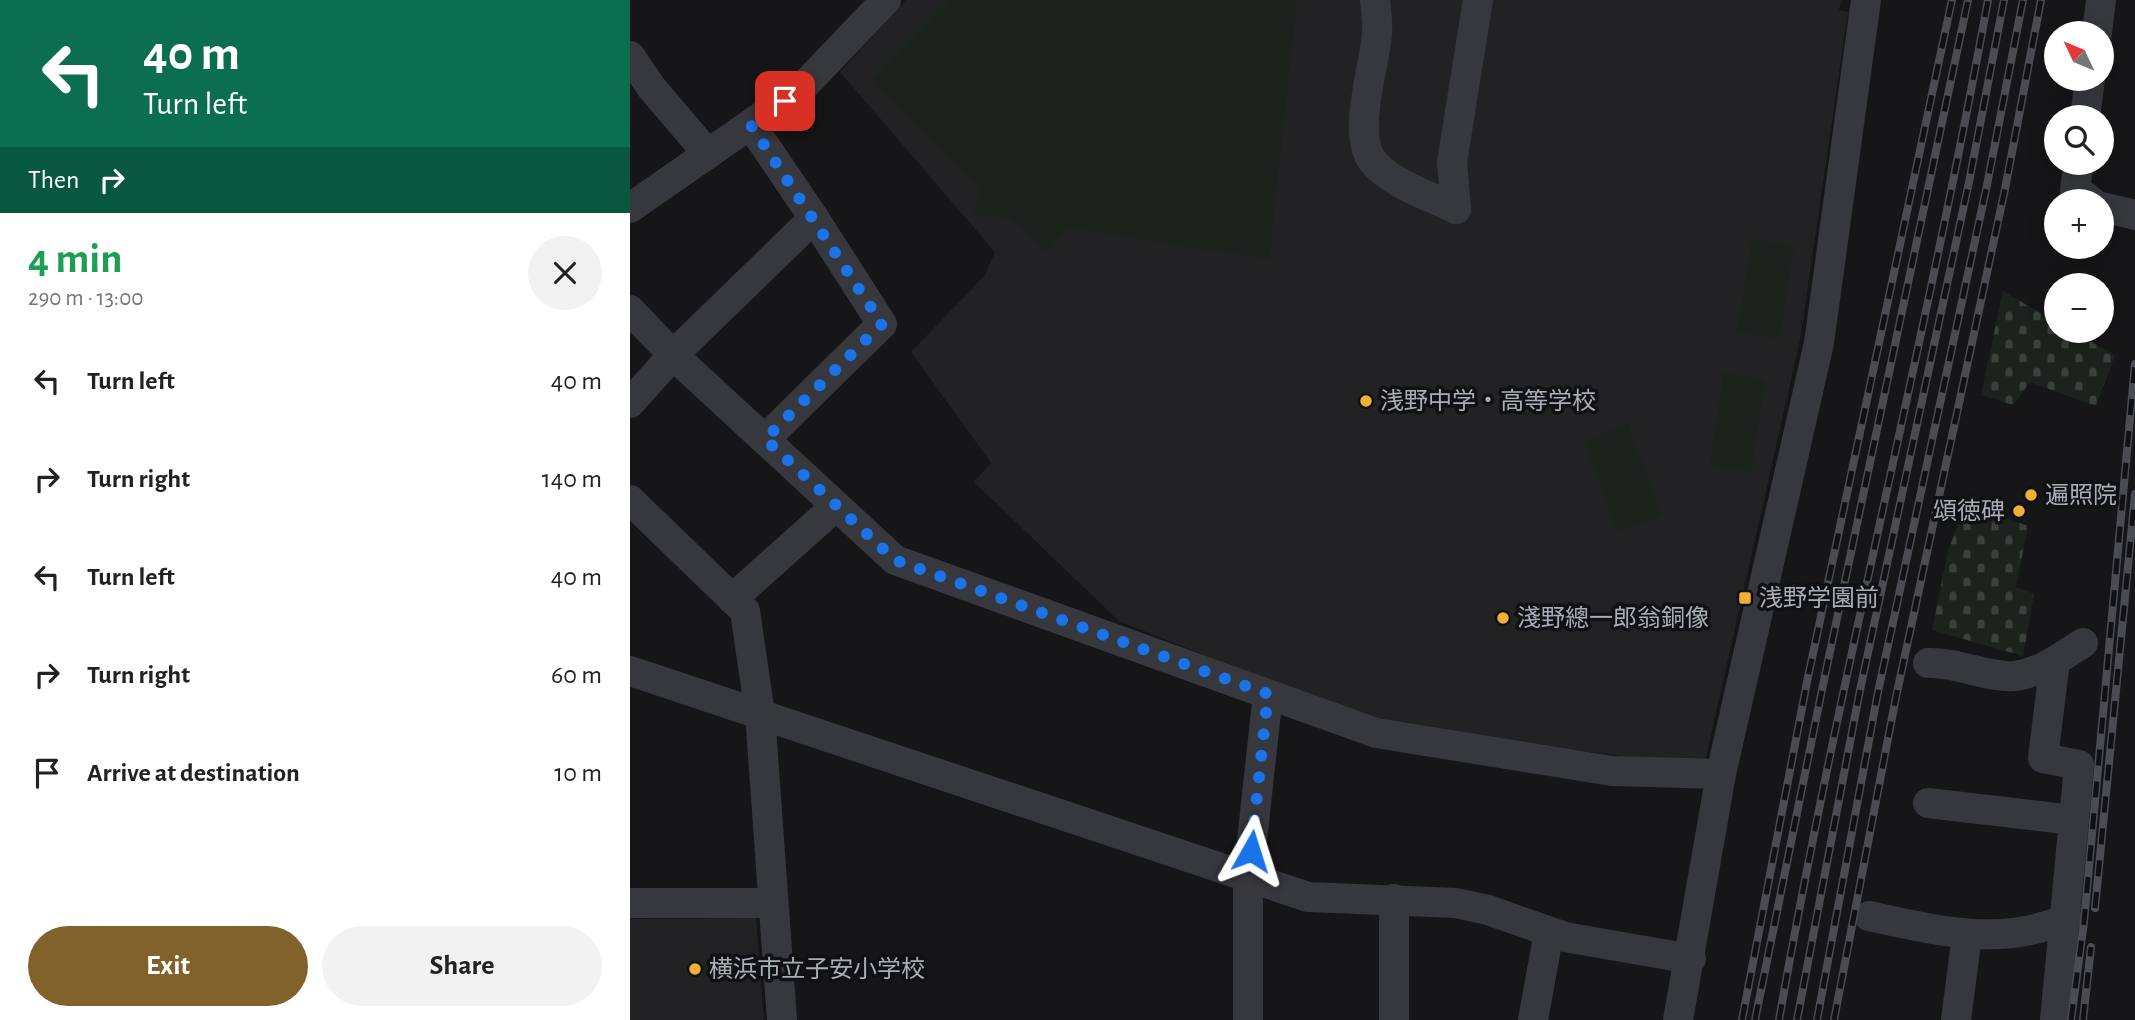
<!DOCTYPE html>
<html lang="en">
<head>
<meta charset="utf-8">
<style>
	body { margin:0; font-family:"Alegreya Sans","Noto Sans JP",sans-serif; background:#f2f2f2; color:#222; height:100vh; display:flex; flex-direction:column; font-size:26px; white-space:nowrap }
	* { box-sizing:border-box; margin:0 }
	p { font-size:23px; color:#767676 }
	.icon { flex:none; width:38px; height:38px; fill:none; stroke:currentColor; stroke-width:2; stroke-linecap:round; stroke-linejoin:round }
	.map { position:relative; flex:1; overflow:hidden }
	.panel { display:flex; flex-direction:column; background:#fff; width:630px }
	.panel>* { flex:none }
	.banner { background:#0b6e4f; color:#fff; overflow:hidden }
	.needle { width:46px; rotate:314deg }
	.buttons { position:absolute; left:1414px; top:21px; display:grid; gap:14px }
	.buttons a { display:grid; place-items:center; width:70px; height:70px; border-radius:50%; background:#fff; box-shadow:0 4px 18px #0003; font-size:35px }
	.pin { position:absolute; display:grid; place-items:center; width:60px; height:60px; color:#fff; margin:-30px; border-radius:14px; box-shadow:0 4px 10px #0006 }
	.me { position:absolute; width:77px; margin:-38px; rotate:6deg; stroke-linejoin:round; filter:drop-shadow(0 0 5px #0008) }
	.turn { display:flex; align-items:center; gap:24px; height:147px; padding:0 28px; font-size:32px }
	.turn .icon { width:91px; height:91px; stroke-width:2.5 }
	.turn b { display:block; font-size:49px; line-height:60px }
	.then { display:flex; align-items:center; height:66px; padding:0 28px; background:#0003; gap:14px; font-size:26px }
	.round { display:grid; place-items:center; flex:none; width:74px; height:74px; border-radius:37px; background:#f2f2f2 }
	.overview { display:flex; align-items:center; justify-content:space-between; height:119px; padding:0 28px }
	h1 { font-size:42px; font-weight:700; line-height:52px; color:#1e9e55 }
	.button { display:flex; gap:14px; margin-top:auto; padding:14px 28px }
	.button a { flex:1; height:80px; border-radius:42px; background:#80622a; color:#fff; font-size:28px; font-weight:700; line-height:80px; text-align:center }
	.button a+a { background:#f2f2f2; color:#222 }
	ul { padding:0; list-style:none }
	li { display:flex; align-items:center; gap:21px; height:98px; padding:0 28px }
	li div { flex:1 }
	li b { display:block; font-size:26px }
	li em { font-style:normal }
	main { display:flex; flex:1; min-height:0 }
	.map>svg:first-child { display:block }
</style>
</head>
<body>
<main>
<section class="panel">
<div class="banner">
<div class="turn"><svg class="icon" aria-label="left" viewBox="0 0 24 24"><path d="M17 20v-9H6M10 6l-5 5 5 5"/></svg><div><b>40 m</b>Turn left</div></div>
<div class="then">Then<svg class="icon" aria-label="right" viewBox="0 0 24 24"><path d="M7 20v-9h11M14 6l5 5-5 5"/></svg></div>
</div>
<div class="overview"><div><h1>4 min</h1><p>290 m · 13:00</p></div><a class="round"><svg class="icon" aria-label="close" viewBox="0 0 24 24"><path d="M6 6l12 12M18 6L6 18"/></svg></a></div>
<ul>
<li><svg class="icon" aria-label="left" viewBox="0 0 24 24"><path d="M17 20v-9H6M10 6l-5 5 5 5"/></svg><div><b>Turn left</b></div><em>40 m</em></li>
<li><svg class="icon" aria-label="right" viewBox="0 0 24 24"><path d="M7 20v-9h11M14 6l5 5-5 5"/></svg><div><b>Turn right</b></div><em>140 m</em></li>
<li><svg class="icon" aria-label="left" viewBox="0 0 24 24"><path d="M17 20v-9H6M10 6l-5 5 5 5"/></svg><div><b>Turn left</b></div><em>40 m</em></li>
<li><svg class="icon" aria-label="right" viewBox="0 0 24 24"><path d="M7 20v-9h11M14 6l5 5-5 5"/></svg><div><b>Turn right</b></div><em>60 m</em></li>
<li><svg class="icon" aria-label="arrive" viewBox="0 0 24 24"><path d="M6 21V4h12l-3 4 3 4H6"/></svg><div><b>Arrive at destination</b></div><em>10 m</em></li>
</ul>
<div class="button"><a>Exit</a><a>Share</a></div>
</section>
<div class="map">
<svg width="1505" height="1020" viewBox="0 0 1505 1020">
	<defs>
		<pattern id="cemetery-stones" width="16" height="16" patternUnits="userSpaceOnUse" patternTransform="scale(1.75)"><rect width="16" height="16" fill="#1c231d"/><path d="M2 7V4a2 2 0 0 1 4 0v3zM10 15v-3a2 2 0 0 1 4 0v3z" fill="#3a403c"/></pattern>
	</defs>
	<rect width="100%" height="100%" fill="#161618"/>
	<g fill="#222225">
		<path d="M 276,0 L 1211,0 L 1209,10 L 1218,12 L 1170,340 L 1074,766 L 754,727 L 489,621 L 344,482 L 361,463 L 281,352 L 355,275 L 365,252 L 210,72 Z"/>
		<path d="M 126,918 L 134,1020 L 0,1020 L 0,919 Z"/>
	</g>
	<g fill="url(#cemetery-stones)">
		<path d="M 1373,291 L 1426,322 L 1426,331 L 1442,331 L 1485,355 L 1466,406 L 1400,382 L 1383,405 L 1351,395 Z"/>
		<path d="M 1336,503 L 1398,526 L 1386,587 L 1404,594 L 1393,656 L 1302,630 L 1318,551 Z"/>
	</g>
	<g fill="#1c231d">
		<path d="M 319,0 L 667,0 L 639,259 L 439,228 L 415,253 L 381,219 L 344,214 L 351,189 L 240,80 Z"/>
		<path d="M 1122,239 L 1164,246 L 1149,339 L 1107,332 Z"/>
		<path d="M 1094,373 L 1136,380 L 1121,472 L 1079,466 Z"/>
		<path d="M 998,424 L 1032,515 L 987,532 L 954,441 Z"/>
	</g>
	<g fill="none" stroke-linecap="round" stroke-linejoin="round">
		<g stroke="#37383d" stroke-width="30">
			<path d="M 745,0 C 746,11 748,22 747,33 C 745,67 719,139 746,165 C 767,186 800,196 826,209"/>
			<path d="M 1467,33 L 1471,0"/>
			<path d="M 0,56 L 21,87 L 78,154"/>
			<path d="M 1455,117 L 1460,79"/>
			<path d="M 1449,163 L 1445,189 L 1461,201"/>
			<path d="M 1472,207 L 1505,215"/>
			<path d="M 0,208 L 171,89 L 256,0"/>
			<path d="M 826,209 L 822,162 L 848,0"/>
			<path d="M 0,310 L 43,355 L 265,560 L 746,733 L 982,771 L 1091,774"/>
			<path d="M 0,403 L 43,355 L 184,218 L 121,125"/>
			<path d="M 135,439 L 252,324 L 184,218"/>
			<path d="M 0,500 L 115,611 L 130,714 L 152,1020"/>
			<path d="M 102,599 L 206,506"/>
			<path d="M 1425,661 L 1413,758 L 1449,765 L 1444,820"/>
			<path d="M 1298,663 C 1329,662 1357,678 1384,676 C 1408,674 1433,656 1453,643"/>
			<path d="M 0,671 L 678,897 L 826,903 L 858,910 L 935,937 L 1061,959"/>
			<path d="M 1298,803 L 1444,820 L 1425,1020"/>
			<path d="M 764,899 L 764,1020"/>
			<path d="M 0,903 L 143,903"/>
			<path d="M 1239,916 C 1304,930 1373,948 1437,918"/>
			<path d="M 618,1020 L 618,877 L 638,694"/>
			<path d="M 903,1020 L 919,932"/>
			<path d="M 1048,1020 L 1091,774 L 1189,343 L 1236,0"/>
			<path d="M 1326,1020 L 1337,935"/>
		</g>
		<g stroke="#4a4c52" stroke-width="8">
			<g id="rail">
				<path d="M 1465,908 L 1505,494"/>
				<path d="M 1112,1020 L 1178,677 L 1322,0"/>
				<path d="M 1125,1020 L 1194,680 L 1338,0"/>
				<path d="M 1149,1020 C 1209,678 1296,342 1358,0"/>
				<path d="M 1167,1020 L 1230,690 L 1339,182 L 1374,0"/>
				<path d="M 1187,1020 L 1248,692 L 1357,185 L 1393,0"/>
				<path d="M 1204,1020 L 1266,697 L 1375,189 L 1411,0"/>
				<path d="M 1441,1020 L 1454,922 L 1505,364"/>
				<path d="M 1453,1020 L 1461,947"/>
			</g>
		</g>
		<use href="#rail" stroke="#111113" stroke-width="5" stroke-dasharray="16" stroke-linecap="butt"/>
	</g>
	<g fill="none" stroke-linecap="round" stroke-linejoin="round">
		<path stroke="#1a73e8" stroke-width="12" stroke-dasharray="0 21.6" d="M 155,101 L 121,125 L 252,324 L 135,439 L 265,560 L 638,694 L 621,851"/>
	</g>
	<g fill="#f2b134" stroke="#111113" stroke-width="2.5">
		<circle cx="736" cy="401" r="7"/>
		<circle cx="1401" cy="495" r="7"/>
		<circle cx="1389" cy="511" r="7"/>
		<rect x="1108" y="591" width="14" height="14" rx="3.5"/>
		<circle cx="873" cy="618" r="7"/>
		<circle cx="65" cy="969" r="7"/>
	</g>
	<g text-anchor="middle" stroke-width="7" stroke-linejoin="round" paint-order="stroke">
		<g font-size="24" fill="#a8adb8" stroke="#111113" text-anchor="start">
			<text x="750" y="409">浅野中学・高等学校</text>
			<text x="1415" y="503">遍照院</text>
			<text x="1375" y="519" text-anchor="end">頌徳碑</text>
			<text x="1129" y="606">浅野学園前</text>
			<text x="887" y="626">淺野總一郎翁銅像</text>
			<text x="79" y="977">横浜市立子安小学校</text>
		</g>
	</g>
</svg>
<div class="buttons">
<a><svg class="needle" viewBox="-14 -14 28 28"><path d="M0-13l5 13h-10z" fill="#e53935"/><path d="M0 13l5-13h-10z" fill="#767676"/></svg></a>
<a><svg class="icon" aria-label="search" viewBox="0 0 24 24"><circle cx="10" cy="10" r="6"/><path d="M15 15l6 6"/></svg></a>
<a>+</a>
<a>−</a>
</div>
<div class="pin" style="left:155px;top:101px;background:#d93025"><svg class="icon" aria-label="arrive" viewBox="0 0 24 24"><path d="M6 21V4h12l-3 4 3 4H6"/></svg></div>
<svg class="me" style="left:621px;top:851px" viewBox="-20 -20 40 40"><path d="M0-17L14 15 0 8-14 15z" fill="#1a73e8" stroke="#fff" stroke-width="4"/></svg>
</div>
</main>
</body>
</html>
